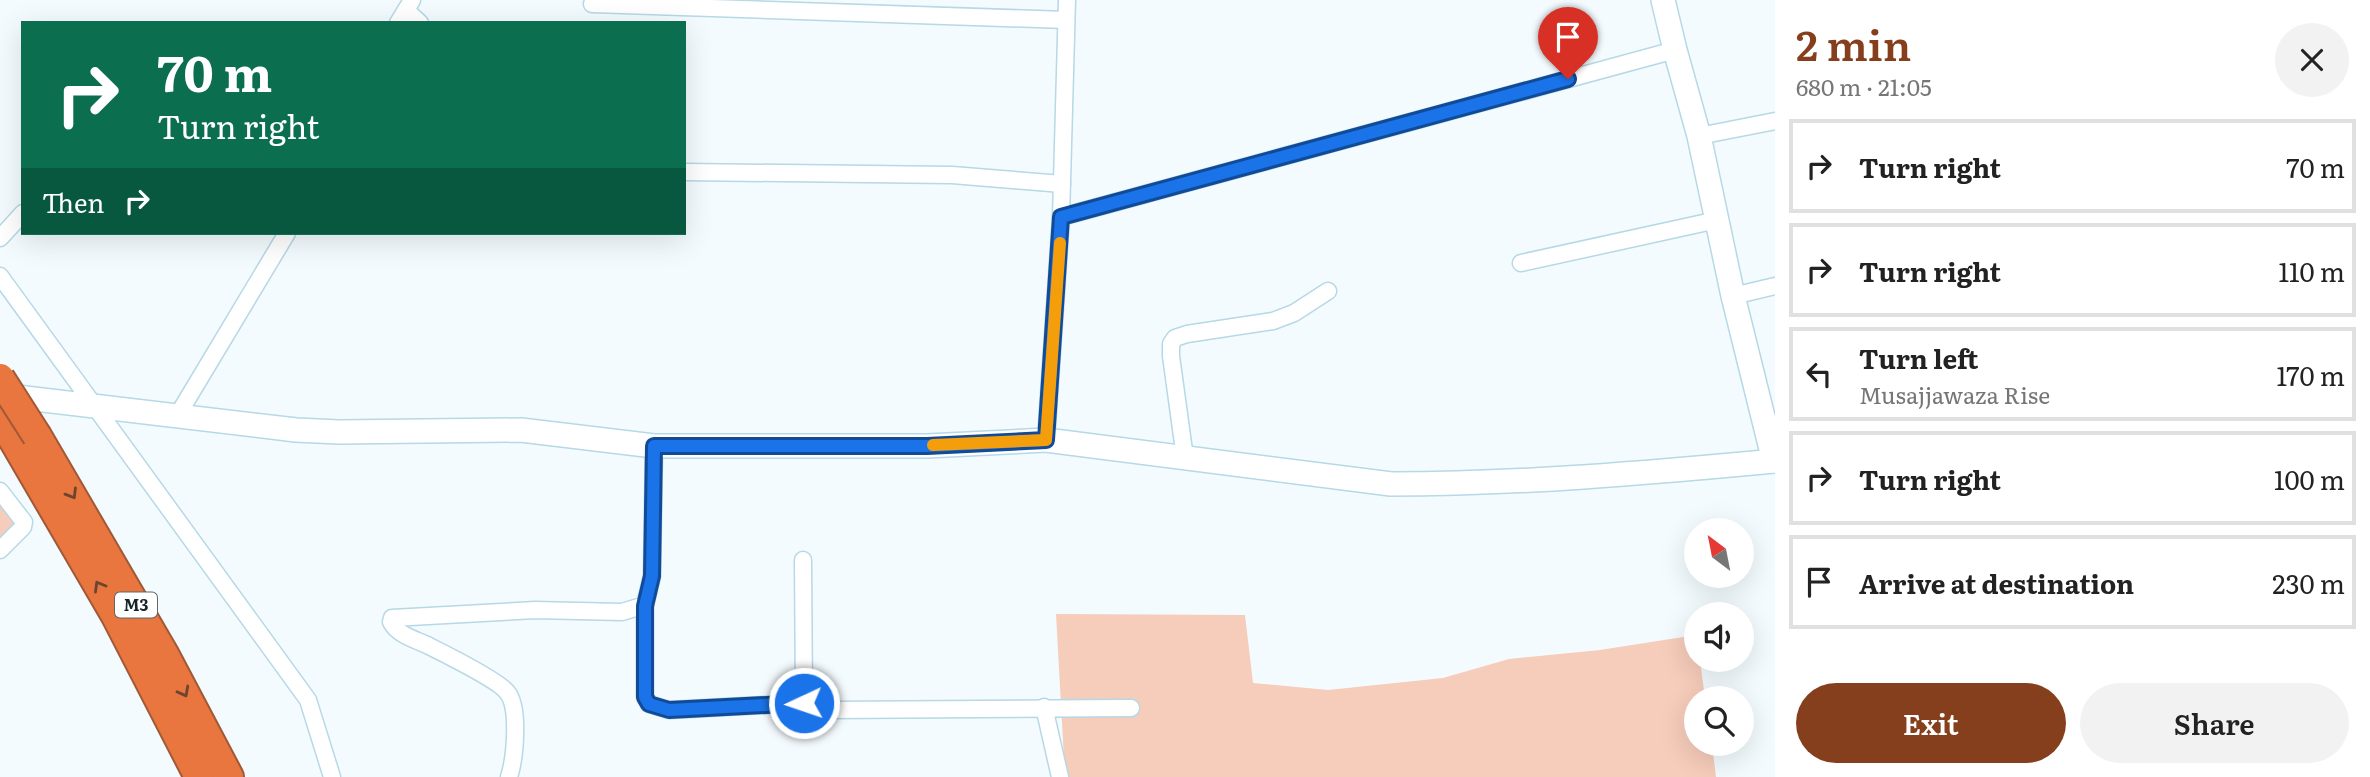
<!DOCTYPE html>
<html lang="en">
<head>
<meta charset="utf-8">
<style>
	body { margin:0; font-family:Literata,serif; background:#f2f2f2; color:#222; height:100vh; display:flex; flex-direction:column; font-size:26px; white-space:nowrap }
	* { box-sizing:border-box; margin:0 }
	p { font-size:23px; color:#767676 }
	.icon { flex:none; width:38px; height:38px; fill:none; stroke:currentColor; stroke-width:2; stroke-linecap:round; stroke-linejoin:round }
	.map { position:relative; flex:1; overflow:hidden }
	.side { display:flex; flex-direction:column; background:#fff; width:595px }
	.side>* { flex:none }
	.banner { position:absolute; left:21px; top:21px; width:665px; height:214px; border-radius:0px; box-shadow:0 7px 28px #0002; background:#0b6e4f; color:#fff; overflow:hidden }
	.needle { width:46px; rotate:328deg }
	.controls { position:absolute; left:1684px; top:518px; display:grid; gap:14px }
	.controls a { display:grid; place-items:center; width:70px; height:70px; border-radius:50%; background:#fff; box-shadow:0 7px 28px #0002; font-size:35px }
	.pin { position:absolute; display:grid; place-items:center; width:60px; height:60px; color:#fff; margin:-72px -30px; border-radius:50% 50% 50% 0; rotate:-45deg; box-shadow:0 0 7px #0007 }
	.pin .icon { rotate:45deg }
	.me { position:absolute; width:77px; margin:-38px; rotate:267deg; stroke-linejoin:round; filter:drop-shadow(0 0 5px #0008) }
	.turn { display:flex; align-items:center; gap:24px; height:147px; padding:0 21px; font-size:32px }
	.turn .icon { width:91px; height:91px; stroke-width:2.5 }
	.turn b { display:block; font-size:49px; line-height:60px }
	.then { display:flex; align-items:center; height:66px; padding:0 21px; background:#0003; gap:14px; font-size:26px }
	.round { display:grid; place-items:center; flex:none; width:74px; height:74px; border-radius:37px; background:#f2f2f2 }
	.summary { display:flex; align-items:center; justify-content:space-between; height:119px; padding:0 21px }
	h1 { font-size:42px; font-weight:600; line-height:52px; color:#863f1d }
	.action { display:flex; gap:14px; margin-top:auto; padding:14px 21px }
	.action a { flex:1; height:80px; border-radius:42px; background:#863f1d; color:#fff; font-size:28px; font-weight:600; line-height:80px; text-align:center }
	.action a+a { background:#f2f2f2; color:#222 }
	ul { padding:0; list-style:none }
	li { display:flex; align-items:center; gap:21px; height:94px; margin:0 14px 10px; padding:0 7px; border:4px solid #e0e0e0; border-radius:0px }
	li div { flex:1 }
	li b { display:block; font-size:26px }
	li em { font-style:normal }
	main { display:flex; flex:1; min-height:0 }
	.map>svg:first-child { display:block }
</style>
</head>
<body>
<main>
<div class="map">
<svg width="1775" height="777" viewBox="0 0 1775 777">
	<rect width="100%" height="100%" fill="#f4fbfe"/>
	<g fill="#f6ccba">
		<path d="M 0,495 L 23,525 L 0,549 Z"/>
		<path d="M 1056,614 L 1245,615 L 1253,683 L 1328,690 L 1443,678 L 1509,659 L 1600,650 L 1696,635 L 1696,660 L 1700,660 L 1705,698 L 1696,698 L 1696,744 L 1712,744 L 1716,777 L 1065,777 Z"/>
	</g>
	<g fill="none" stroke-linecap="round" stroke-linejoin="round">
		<g stroke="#b6d8e7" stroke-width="19">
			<g id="street">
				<path d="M 592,4 L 1066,20"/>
				<path d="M 406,10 L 420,23"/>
				<path d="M 398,23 L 412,0"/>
				<path d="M 1699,136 L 1775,121"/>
				<path d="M 684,172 L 952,175 L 1062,184"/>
				<path d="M 1061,217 L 1675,50"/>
				<path d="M 0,238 L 23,213"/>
				<path d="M 1521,263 L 1717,220"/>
				<path d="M 0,276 L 308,700 L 332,777"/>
				<path d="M 1733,296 L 1775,286"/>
				<path d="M 176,418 L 287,233"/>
				<path d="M 1046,440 L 1061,217 L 1067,0"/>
				<path d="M 654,446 L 652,576 L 645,605 L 645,697 L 649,704 L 669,710 L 804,703 L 828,710 L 1131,708"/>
				<path d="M 1185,458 L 1171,356 L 1171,344 L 1175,338 L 1187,334 L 1273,321 L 1294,313 L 1328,291"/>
				<path d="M 0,491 L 24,522 L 23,527 L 0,550"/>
				<path d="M 803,560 L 804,703"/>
				<path d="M 1044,707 L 1060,777"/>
				<path d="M 509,777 C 515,758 520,707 507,692 C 498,680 443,653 427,645 C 414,639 398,635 391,622 L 392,618 L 535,610 L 622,612 L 645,605"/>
			</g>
		</g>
		<g stroke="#b6d8e7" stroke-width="26">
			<g id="secondary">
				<path d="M 1663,0 L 1675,50 L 1699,136 L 1733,296 L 1774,461"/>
				<path d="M 0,395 L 296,430 L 339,432 L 521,430 L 654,446 L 927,446 L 1046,440 L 1391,484 C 1519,484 1648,473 1775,461"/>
			</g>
		</g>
		<g stroke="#a05937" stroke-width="32">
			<g id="highway">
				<path d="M 0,417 L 116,616 L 199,777"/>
				<path d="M 37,436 L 164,654 L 229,777"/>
			</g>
		</g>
		<use href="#street" stroke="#fff" stroke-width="16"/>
		<use href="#secondary" stroke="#fff" stroke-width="23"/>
		<use href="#highway" stroke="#e9753f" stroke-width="28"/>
		<g stroke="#a05937" stroke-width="32" stroke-linecap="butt">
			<path id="highway-bridge" d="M 0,378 L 37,436"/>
		</g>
		<use href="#highway-bridge" stroke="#e9753f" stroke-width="28"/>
	</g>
	<defs><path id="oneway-chevron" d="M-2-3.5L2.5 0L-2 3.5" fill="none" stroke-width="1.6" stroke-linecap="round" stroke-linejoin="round" transform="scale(1.75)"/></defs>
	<g stroke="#6b4432">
		<use href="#oneway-chevron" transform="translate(72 494) rotate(59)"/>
		<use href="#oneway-chevron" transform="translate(99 586) rotate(-120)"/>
		<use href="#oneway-chevron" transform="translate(184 692) rotate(62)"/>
	</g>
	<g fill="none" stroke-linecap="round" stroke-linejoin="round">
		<g stroke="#114b97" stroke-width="18">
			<path id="route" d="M 804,703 L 669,710 L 649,704 L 645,697 L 645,606 L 652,576 L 654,446 L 927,446 L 1046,440 L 1061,217 L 1568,79"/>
		</g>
		<use href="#route" stroke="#1a73e8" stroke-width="12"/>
		<path stroke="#f59e0b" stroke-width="12" d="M 933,445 L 1046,440 L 1060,243"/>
	</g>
	<g text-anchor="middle" stroke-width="6" stroke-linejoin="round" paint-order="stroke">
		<rect fill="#fff" stroke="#5d6669" stroke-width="2" x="115" y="592.5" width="42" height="25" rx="5"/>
		<g font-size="16" font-weight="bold" fill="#172429">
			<text x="136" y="611">M3</text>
		</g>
	</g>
</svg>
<div class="controls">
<a><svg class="needle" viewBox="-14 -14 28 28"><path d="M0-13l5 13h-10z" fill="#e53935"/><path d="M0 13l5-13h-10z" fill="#767676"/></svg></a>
<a><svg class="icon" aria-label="sound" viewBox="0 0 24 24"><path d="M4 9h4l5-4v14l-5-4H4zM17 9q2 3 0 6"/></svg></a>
<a><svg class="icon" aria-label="search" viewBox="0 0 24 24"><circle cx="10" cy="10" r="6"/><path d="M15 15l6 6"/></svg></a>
</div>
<div class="pin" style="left:1568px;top:79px;background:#d93025"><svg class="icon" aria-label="arrive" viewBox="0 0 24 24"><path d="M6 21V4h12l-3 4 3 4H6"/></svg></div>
<svg class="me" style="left:804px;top:703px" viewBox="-20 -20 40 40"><circle r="17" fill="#1a73e8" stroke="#fff" stroke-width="3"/><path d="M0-11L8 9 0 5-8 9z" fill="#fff"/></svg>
<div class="banner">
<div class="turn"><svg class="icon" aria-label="right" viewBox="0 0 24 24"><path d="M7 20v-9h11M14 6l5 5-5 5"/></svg><div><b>70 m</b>Turn right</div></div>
<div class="then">Then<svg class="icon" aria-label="right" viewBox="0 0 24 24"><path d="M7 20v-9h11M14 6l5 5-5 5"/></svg></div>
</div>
</div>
<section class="side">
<div class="summary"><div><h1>2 min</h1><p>680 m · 21:05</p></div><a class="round"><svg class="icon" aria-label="close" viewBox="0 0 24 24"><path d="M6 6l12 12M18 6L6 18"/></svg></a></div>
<ul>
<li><svg class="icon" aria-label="right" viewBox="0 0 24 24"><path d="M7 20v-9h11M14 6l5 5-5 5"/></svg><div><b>Turn right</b></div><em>70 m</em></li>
<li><svg class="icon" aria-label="right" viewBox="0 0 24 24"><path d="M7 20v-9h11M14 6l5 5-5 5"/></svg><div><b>Turn right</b></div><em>110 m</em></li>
<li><svg class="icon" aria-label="left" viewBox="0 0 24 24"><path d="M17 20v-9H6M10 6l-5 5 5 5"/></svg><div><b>Turn left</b><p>Musajjawaza Rise</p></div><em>170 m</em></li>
<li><svg class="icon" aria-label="right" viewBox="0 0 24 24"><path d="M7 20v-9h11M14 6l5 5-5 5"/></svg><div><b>Turn right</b></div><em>100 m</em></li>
<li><svg class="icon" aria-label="arrive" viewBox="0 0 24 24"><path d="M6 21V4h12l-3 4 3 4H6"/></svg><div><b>Arrive at destination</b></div><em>230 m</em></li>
</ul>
<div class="action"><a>Exit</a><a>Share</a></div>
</section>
</main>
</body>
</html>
